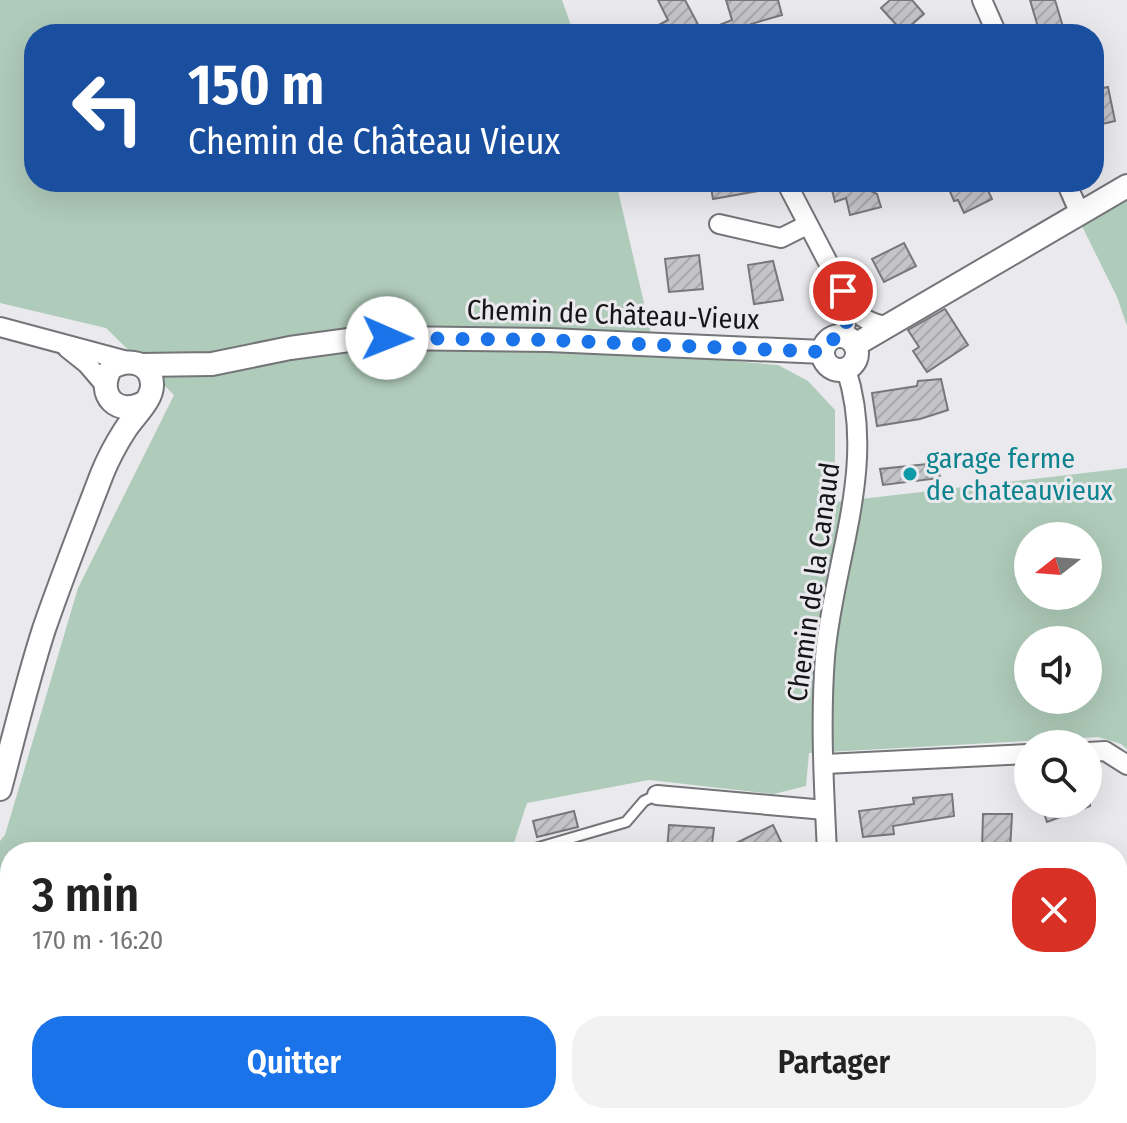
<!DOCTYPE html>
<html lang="fr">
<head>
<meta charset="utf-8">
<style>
	body { margin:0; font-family:"Fira Sans Condensed",sans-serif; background:#f2f2f2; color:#222; height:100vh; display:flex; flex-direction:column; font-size:30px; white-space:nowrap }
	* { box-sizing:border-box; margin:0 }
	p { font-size:26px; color:#767676 }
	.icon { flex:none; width:44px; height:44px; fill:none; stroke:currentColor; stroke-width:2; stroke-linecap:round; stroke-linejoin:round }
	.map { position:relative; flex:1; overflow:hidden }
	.side { position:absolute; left:0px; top:842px; width:1128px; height:282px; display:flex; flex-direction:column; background:#fff; border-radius:32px 32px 0 0; box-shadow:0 8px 32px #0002 }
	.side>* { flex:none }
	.top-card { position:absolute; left:24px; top:24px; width:1080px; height:168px; border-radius:32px; box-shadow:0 8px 32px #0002; background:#1a4fa0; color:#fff; overflow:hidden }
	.needle { width:52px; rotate:253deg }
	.fabs { position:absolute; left:1014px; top:522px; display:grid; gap:16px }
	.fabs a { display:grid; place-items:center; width:88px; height:88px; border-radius:50%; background:#fff; box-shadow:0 8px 32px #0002; font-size:40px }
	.pin { position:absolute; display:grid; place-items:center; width:68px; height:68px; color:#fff; margin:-34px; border:4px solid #fff; border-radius:50%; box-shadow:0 2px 8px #0007 }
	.me { position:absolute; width:88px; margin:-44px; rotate:91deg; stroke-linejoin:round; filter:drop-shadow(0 0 6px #0008) }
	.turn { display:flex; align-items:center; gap:28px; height:168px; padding:0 32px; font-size:36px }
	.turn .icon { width:104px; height:104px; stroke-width:2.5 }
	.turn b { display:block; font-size:56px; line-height:68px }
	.round { display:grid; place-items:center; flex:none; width:84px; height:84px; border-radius:32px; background:#f2f2f2 }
	.summary { display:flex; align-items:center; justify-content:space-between; height:136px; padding:0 32px }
	h1 { font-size:48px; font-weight:600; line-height:60px }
	.button { display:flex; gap:16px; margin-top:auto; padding:16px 32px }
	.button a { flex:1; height:92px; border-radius:32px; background:#1a73e8; color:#fff; font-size:32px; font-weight:600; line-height:92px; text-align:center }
	.button a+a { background:#f2f2f2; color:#222 }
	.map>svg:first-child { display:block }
</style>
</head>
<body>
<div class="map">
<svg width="1127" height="1123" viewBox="0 0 1127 1123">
	<defs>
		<pattern id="building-hatch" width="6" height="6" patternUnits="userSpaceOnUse" patternTransform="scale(2)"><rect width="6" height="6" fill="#c4c5c8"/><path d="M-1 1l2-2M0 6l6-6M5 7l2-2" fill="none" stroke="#a8a8ab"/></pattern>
	</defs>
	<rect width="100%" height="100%" fill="#eaeaee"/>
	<g fill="#afcbb9" fill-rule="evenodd">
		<path d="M 0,0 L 562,0 L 574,34 L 34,34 L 34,182 L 616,182 L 656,355 L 778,365 L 808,381 L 835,410 L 835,502 L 1127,468 L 1127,749 L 1121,744 L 1098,737 L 809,753 L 806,786 L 774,794 L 649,780 L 527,803 L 511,852 L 10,852 L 10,1114 L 176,1114 L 170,1123 L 0,1123 L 0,841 L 5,835 L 78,588 L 174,395 L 106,328 L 0,303 ZM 1028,536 L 1088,536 L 1088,596 L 1028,596 ZM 1028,640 L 1088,640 L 1088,700 L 1028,700 Z"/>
		<path d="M 1127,195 L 1127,326 L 1117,297 L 1080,222 Z"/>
	</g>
	<g fill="url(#building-hatch)" stroke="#78787c" stroke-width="2">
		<path d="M 658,0 L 685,0 L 702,32 L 732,20 L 726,0 L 778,0 L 782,15 L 751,24 L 743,34 L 642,34 L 668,20 Z"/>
		<path d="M 890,0 L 912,0 L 924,14 L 903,32 L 881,8 Z"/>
		<path d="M 1030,0 L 1055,0 L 1063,27 L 1040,34 Z"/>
		<path d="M 1108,87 L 1115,121 L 1094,126 L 1094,90 Z"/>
		<path d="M 710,182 L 764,182 L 764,190 L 713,199 Z"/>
		<path d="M 830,182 L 883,182 L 884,184 L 869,190 L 877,194 L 881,207 L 850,215 L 846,198 L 835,202 Z"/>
		<path d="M 946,182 L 984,182 L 992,199 L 964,213 L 958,200 L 954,201 Z"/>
		<path d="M 904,243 L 916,266 L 884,282 L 872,259 Z"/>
		<path d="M 699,255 L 703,289 L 669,292 L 665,259 Z"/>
		<path d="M 773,261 L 783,300 L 754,304 L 748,265 Z"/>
		<path d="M 945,309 L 968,345 L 927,372 L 913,351 L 919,347 L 908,330 Z"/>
		<path d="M 941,379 L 948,410 L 920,419 L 877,426 L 872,393 L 917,386 L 918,381 Z"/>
		<path d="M 937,463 L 940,478 L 883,485 L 880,469 Z"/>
		<path d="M 952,794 L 954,816 L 893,826 L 894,834 L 863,837 L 859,811 L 914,804 L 913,798 Z"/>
		<path d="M 1041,804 L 1090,804 L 1090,806 L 1047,822 Z"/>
		<path d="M 574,811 L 578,827 L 537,837 L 533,821 Z"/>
		<path d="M 983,814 L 1012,814 L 1010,851 L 982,851 Z"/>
		<path d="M 669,825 L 714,828 L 711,852 L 667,852 Z"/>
		<path d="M 773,825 L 786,852 L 718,852 Z"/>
	</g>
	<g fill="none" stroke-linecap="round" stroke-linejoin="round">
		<g stroke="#747578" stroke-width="13">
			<path id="service" d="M 538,852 L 537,848 L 626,822 L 644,801 L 657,795"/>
		</g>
		<g stroke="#747578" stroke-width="22">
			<g id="minor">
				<path d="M 982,0 L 997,34"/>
				<path d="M 786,182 L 843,291 L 848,314 L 843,337"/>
				<path d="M 1066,182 L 1080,214"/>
				<path d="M 719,224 L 781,238 L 807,225"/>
				<path d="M 846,299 C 857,315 866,322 885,326"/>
				<path d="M 0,327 L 127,361"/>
				<path d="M 67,348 L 87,364 L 105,385"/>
				<path d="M 1088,752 L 1105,751 L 1127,765"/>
				<path d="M 825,764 L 1028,754"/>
				<path d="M 657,795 L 825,810"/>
				<path d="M 827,852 C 824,788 820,722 825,657 C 833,561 878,466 846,369"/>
				<path d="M 385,1114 L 420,1123"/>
				<path d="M 799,1114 L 806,1123"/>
				<path d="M 36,1123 L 39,1114"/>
				<path d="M 577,1123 L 617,1114"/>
			</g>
		</g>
		<g stroke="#747578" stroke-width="26">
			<g id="tertiary">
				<circle cx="840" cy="353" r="17"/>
				<path d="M 855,345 L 1127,186"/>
				<path d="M 141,365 L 212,364 L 290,348 L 349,340 L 387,338 L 549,340 L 823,352"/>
				<path d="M 0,789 C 14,736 27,682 44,629 C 62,577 82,526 102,474 C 108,459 116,444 125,430 C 133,417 153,400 152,384 C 151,361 127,358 111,368 C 95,395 118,418 145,402"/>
			</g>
		</g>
		<use href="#service" stroke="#fff" stroke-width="9"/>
		<use href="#minor" stroke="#fff" stroke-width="18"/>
		<use href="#tertiary" stroke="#fff" stroke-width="22"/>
	</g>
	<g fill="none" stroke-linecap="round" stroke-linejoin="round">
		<path stroke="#1a73e8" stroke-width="14" stroke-dasharray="0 25.2" d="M 387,338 L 549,340 L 823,352 L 830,340 L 843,337 L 848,314 L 843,291"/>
	</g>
	<circle fill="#0f9aa8" stroke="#eaeaee" stroke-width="3" cx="910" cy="474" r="8"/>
	<g text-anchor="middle" stroke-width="6" stroke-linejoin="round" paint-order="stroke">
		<g font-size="28" fill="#151516" stroke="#eaeaee">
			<text transform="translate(613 314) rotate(2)" y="10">Chemin de Château-Vieux</text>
			<text transform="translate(813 582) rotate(-82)" y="10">Chemin de la Canaud</text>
		</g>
		<g font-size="28" fill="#0d838f" stroke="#eaeaee" text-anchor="start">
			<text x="926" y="468">garage ferme<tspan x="926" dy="32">de chateauvieux</tspan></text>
		</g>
	</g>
</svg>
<div class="fabs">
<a><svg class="needle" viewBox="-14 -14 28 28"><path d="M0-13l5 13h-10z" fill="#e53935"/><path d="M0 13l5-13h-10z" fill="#767676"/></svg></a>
<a><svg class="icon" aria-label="sound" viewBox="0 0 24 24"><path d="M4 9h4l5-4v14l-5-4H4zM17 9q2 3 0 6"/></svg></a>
<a><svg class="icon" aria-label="search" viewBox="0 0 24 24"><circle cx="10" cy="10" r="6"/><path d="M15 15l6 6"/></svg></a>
</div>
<div class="pin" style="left:843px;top:291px;background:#d93025"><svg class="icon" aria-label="arrive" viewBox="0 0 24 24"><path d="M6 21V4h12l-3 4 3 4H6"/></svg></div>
<svg class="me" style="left:387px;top:338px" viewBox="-20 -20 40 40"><circle r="19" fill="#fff"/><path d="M0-13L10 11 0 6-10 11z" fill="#1a73e8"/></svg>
<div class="top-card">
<div class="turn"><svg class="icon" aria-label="left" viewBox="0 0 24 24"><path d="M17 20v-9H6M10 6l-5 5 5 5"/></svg><div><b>150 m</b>Chemin de Château Vieux</div></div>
</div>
<section class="side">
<div class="summary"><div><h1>3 min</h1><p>170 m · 16:20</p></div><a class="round" style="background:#d93025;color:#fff"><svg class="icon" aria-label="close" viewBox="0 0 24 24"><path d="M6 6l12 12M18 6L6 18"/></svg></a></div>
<div class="button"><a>Quitter</a><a>Partager</a></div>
</section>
</div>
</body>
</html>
